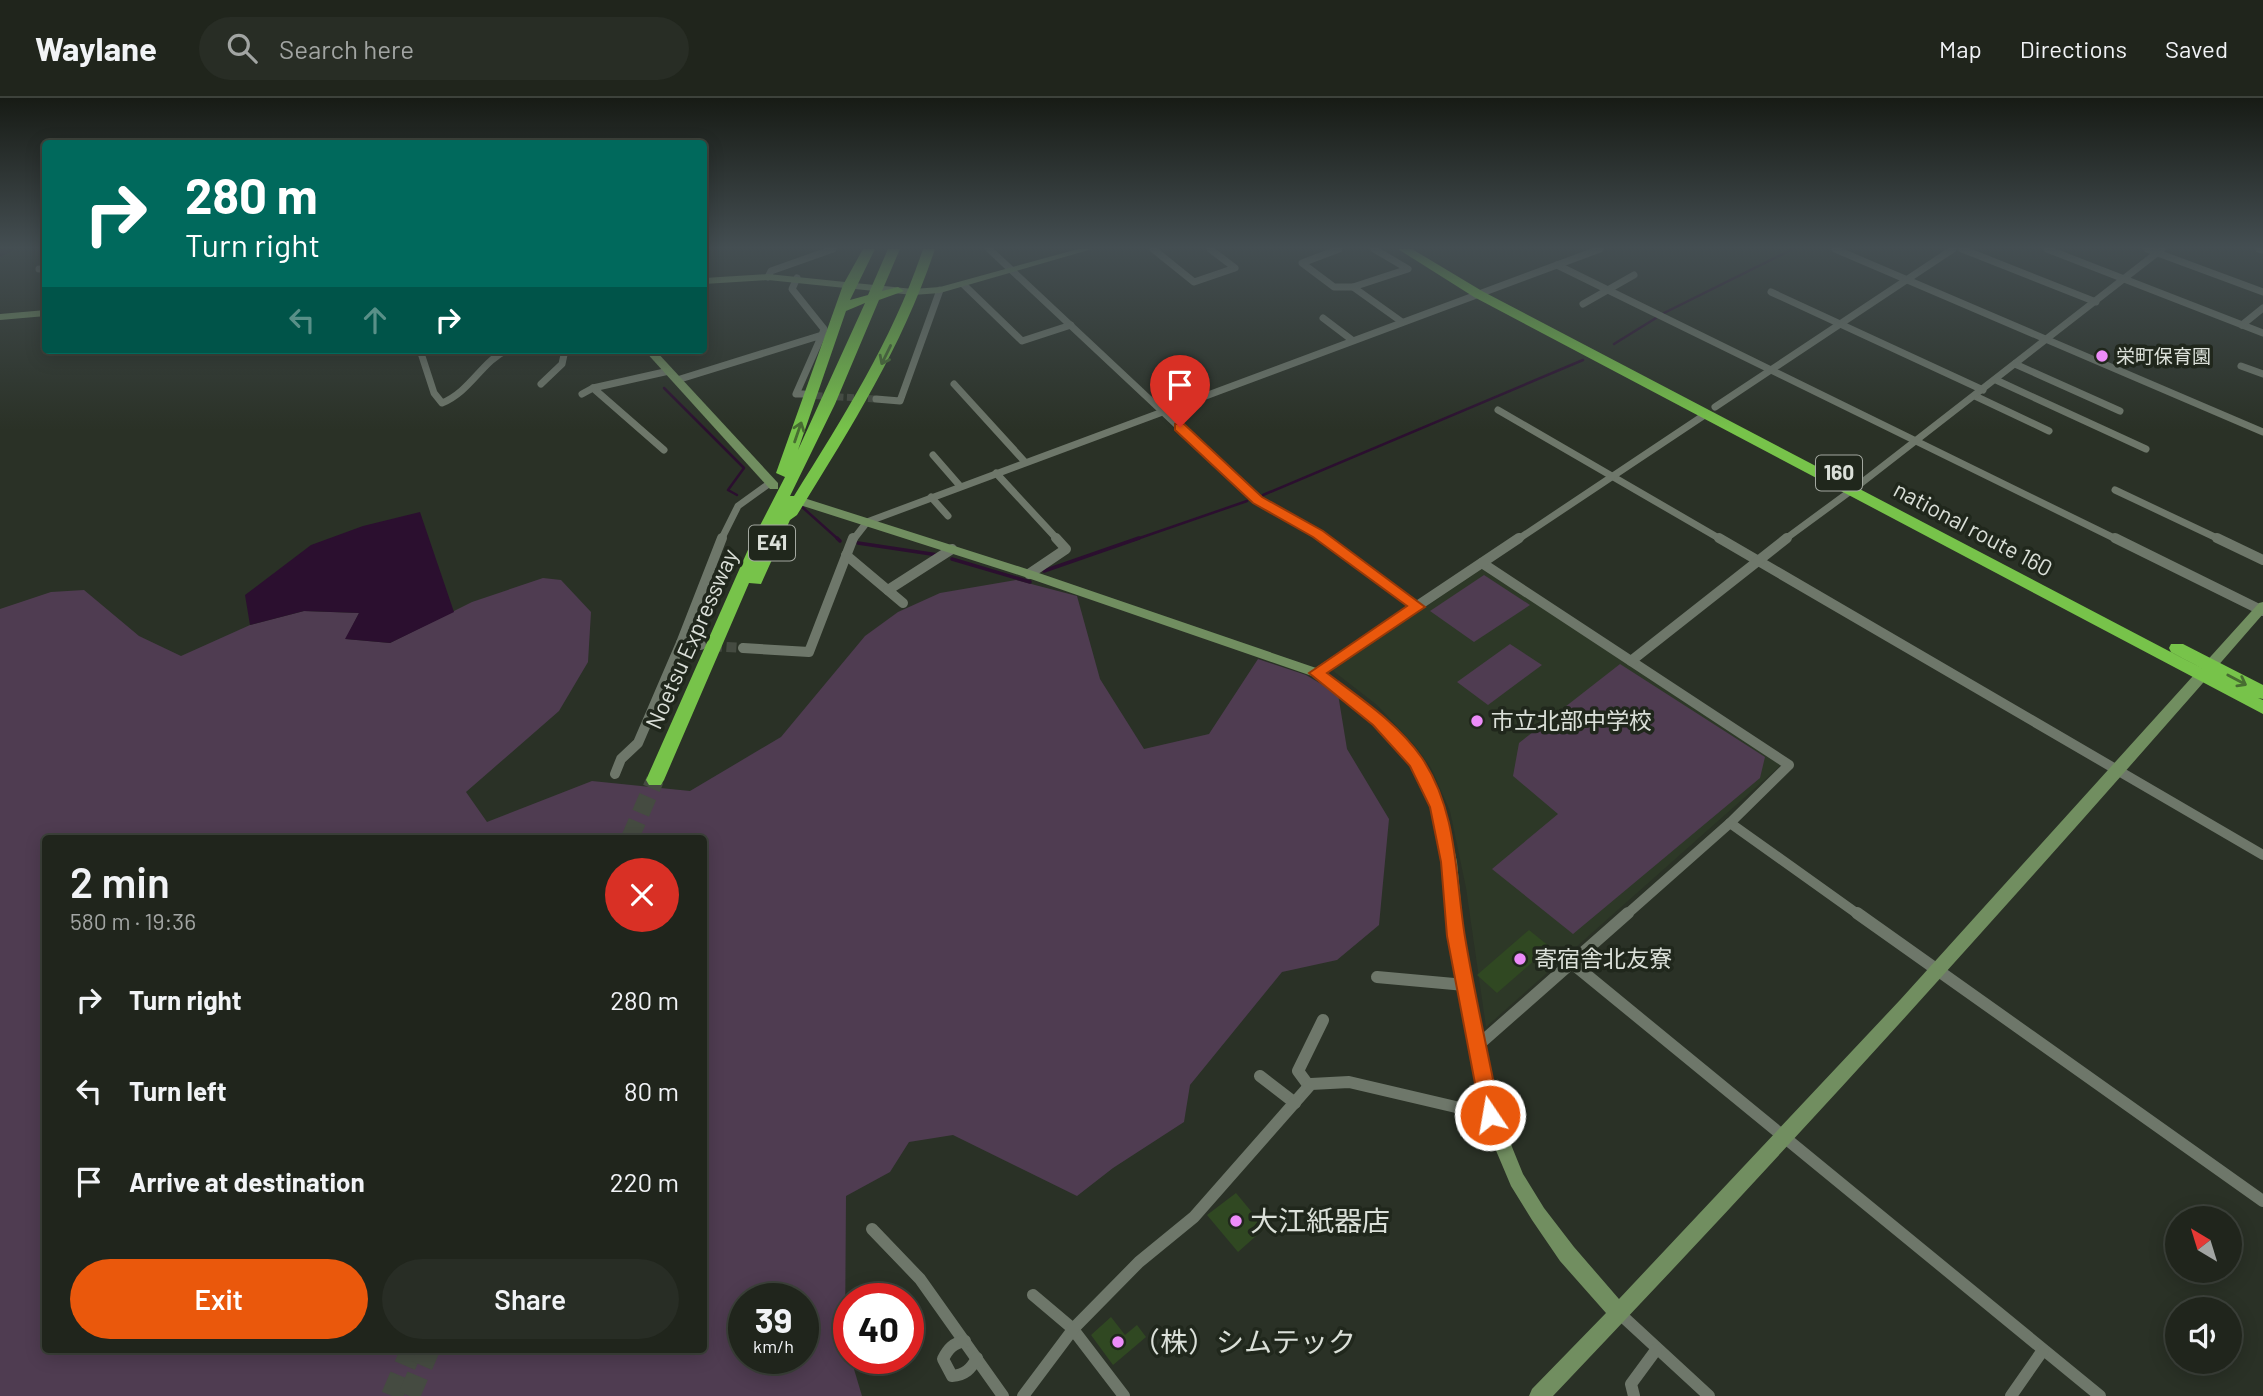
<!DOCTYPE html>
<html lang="en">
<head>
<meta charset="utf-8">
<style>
	body { margin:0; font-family:Barlow,"Noto Sans JP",sans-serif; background:#282d25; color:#f1f3f6; height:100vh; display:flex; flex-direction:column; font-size:26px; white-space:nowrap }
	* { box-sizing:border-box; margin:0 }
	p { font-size:23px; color:#a2a5a3 }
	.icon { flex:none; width:38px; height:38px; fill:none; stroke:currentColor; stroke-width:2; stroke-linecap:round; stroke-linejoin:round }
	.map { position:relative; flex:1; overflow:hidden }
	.details { position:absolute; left:42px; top:737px; width:665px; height:518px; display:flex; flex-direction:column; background:#20251c; border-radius:7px; box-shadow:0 4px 18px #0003,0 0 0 2px #3d423b }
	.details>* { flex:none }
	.top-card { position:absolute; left:42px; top:42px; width:665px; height:214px; border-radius:7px; box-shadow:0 4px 18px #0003,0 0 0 2px #3d423b; background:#00695c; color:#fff; overflow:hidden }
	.needle { width:46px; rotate:322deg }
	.tools { position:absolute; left:2165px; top:1108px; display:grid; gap:14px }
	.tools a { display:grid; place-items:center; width:77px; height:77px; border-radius:50%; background:#20251c; box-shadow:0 4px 18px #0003,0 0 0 2px #3d423b; font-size:35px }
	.speed { position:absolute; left:728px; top:1185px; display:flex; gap:14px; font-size:35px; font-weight:700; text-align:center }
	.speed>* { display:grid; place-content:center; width:91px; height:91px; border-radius:50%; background:#20251c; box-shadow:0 4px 18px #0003,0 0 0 2px #3d423b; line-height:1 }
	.speed small { font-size:18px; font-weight:400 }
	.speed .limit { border:10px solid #d22; background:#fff; color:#111 }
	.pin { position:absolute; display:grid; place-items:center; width:60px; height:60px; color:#fff; margin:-72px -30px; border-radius:50% 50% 50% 0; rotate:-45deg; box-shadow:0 0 7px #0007 }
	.pin .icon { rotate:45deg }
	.me { position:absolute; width:77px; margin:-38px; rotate:348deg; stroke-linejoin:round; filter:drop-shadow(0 0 5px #0008) }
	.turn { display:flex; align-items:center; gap:24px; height:147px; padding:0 28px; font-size:32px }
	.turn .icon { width:91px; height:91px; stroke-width:2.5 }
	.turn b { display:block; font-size:49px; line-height:60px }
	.lanes { display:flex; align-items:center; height:66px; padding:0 28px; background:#0003; justify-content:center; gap:35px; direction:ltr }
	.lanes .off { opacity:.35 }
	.round { display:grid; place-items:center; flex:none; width:74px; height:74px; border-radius:37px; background:#282d25 }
	.headline { display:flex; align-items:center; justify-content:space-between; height:119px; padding:0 28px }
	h1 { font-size:42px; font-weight:600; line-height:52px }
	.cta { display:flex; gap:14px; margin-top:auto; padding:14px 28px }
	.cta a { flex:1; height:80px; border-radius:42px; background:#ea580c; color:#fff; font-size:28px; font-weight:600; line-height:80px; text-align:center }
	.cta a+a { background:#282d25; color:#f1f3f6 }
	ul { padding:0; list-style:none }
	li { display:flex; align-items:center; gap:21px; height:91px; padding:0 28px }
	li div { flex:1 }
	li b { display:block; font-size:26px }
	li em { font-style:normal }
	header { display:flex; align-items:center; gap:42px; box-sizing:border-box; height:98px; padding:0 35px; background:#20251c; border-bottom:2px solid #3d423b }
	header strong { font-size:33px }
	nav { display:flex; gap:38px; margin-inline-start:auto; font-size:24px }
	.search { width:490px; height:63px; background:#282d25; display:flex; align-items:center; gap:18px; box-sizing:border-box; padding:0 24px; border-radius:38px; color:#a2a5a3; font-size:26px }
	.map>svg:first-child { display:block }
</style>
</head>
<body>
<header>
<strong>Waylane</strong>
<div class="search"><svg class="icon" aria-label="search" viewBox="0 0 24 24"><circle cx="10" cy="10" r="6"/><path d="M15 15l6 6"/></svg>Search here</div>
<nav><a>Map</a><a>Directions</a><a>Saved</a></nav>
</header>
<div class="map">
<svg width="2263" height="1298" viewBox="0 0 2263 1298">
	<rect width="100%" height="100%" fill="#2a3126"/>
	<path fill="#2d3827" d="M 1483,470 L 1781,667 L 1486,929 L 1466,790 L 1450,713 L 1431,670 L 1416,649 L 1377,607 L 1332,572 Z"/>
	<g fill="#4f3c51" fill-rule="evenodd">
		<path d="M 1484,477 L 1530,507 L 1474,544 L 1430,513 Z"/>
		<path d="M 543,480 L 561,482 L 591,514 L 588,564 L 559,613 L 466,694 L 487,724 L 592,683 L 690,693 L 781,639 L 865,538 L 898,514 L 940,495 L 1016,482 L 1077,498 L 1100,581 L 1144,651 L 1209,636 L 1258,561 L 1306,577 L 1338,596 L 1347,651 L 1389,721 L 1379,827 L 1337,862 L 1282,874 L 1190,987 L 1184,1024 L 1113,1070 L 1077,1098 L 953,1037 L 909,1044 L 890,1074 L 846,1098 L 845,1241 L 862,1298 L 0,1298 L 0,511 L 51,494 L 84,492 L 139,538 L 181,558 L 250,527 L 304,513 L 359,515 L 346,541 L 390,545 L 472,504 ZM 46,740 L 704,740 L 704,1251 L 46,1251 ZM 744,1200 L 803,1200 L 803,1260 L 744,1260 Z"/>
		<path d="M 1510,546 L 1542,567 L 1488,607 L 1457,584 Z"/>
		<path d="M 1620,566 L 1765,659 L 1760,680 L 1573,836 L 1492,771 L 1558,716 L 1513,678 L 1519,645 Z"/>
	</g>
	<path fill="#2b0f2f" d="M 420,414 L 454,514 L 390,545 L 345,541 L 359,515 L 304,513 L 250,527 L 245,497 L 311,447 L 363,428 Z"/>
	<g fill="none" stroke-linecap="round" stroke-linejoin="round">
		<g stroke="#2b0f2f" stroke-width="2.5">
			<path d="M 1664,215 L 1793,151"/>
			<path d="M 1614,246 L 1656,220"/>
			<path d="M 664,290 L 744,370 L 728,392 L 737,397"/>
			<path d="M 1263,397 L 1583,262"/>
			<path d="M 801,408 L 839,442"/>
			<path d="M 1134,442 L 1247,403"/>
		</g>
		<g stroke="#2b0f2f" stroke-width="3.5">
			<path d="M 837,440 L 840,443"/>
			<path d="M 858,445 L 938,457"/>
			<path d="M 952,461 L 1030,484"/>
			<path d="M 1044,473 L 1139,440"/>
		</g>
		<path fill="#2b0f2f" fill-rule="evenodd" d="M 0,151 L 16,151 L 0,159 Z"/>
	</g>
	<g fill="#304822">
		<path d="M 1529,832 L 1550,849 L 1497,895 L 1477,877 Z"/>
		<path d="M 1236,1095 L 1265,1130 L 1238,1154 L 1207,1117 Z"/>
		<path d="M 1111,1219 L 1125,1237 L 1137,1227 L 1146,1239 L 1113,1267 L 1091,1237 Z"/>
	</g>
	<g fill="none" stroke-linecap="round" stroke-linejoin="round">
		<path stroke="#454b41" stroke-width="7" stroke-dasharray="7 3.5" stroke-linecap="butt" d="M 805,297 L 876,301"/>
		<path stroke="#454b41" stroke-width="10" stroke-dasharray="10 4.5" stroke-linecap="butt" d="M 712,548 L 743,550"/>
		<path stroke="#454b41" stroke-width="18" stroke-dasharray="18 9" stroke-linecap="butt" d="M 630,740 L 655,682"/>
		<g stroke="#454b41" stroke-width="22" stroke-dasharray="22 11" stroke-linecap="butt">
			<path d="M 392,1298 L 412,1251"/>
			<path d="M 409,1298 L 429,1251"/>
		</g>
		<g stroke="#6e776a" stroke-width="7">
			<path d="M 989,151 L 1257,402 L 1326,442"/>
			<path d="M 1153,151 L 1194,184 L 1235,170 L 1210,151"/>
			<path d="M 1339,151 L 1302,165 L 1334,189 L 1353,189"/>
			<path d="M 1374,151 L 1408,171 L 1353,189 L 1402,224"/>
			<path d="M 1835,151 L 2263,334"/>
			<path d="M 1962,151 L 2096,204"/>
			<path d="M 2047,151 L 2263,235"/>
			<path d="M 2147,151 L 2263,194"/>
			<path d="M 2259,151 L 2263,152"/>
			<path d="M 1557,167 L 2118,442"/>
			<path d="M 39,171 L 46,171"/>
			<path d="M 768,179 L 771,173 L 833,151"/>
			<path d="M 797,180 L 792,191 L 824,231 L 822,237"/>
			<path d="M 964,187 L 1022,243 L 1071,227"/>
			<path d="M 1771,194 L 1983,292"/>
			<path d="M 1583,206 L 1634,177"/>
			<path d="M 1323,220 L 1352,242"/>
			<path d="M 2242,227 L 2263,210"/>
			<path d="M 420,252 L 434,295 L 442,305 C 471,293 482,263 507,252"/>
			<path d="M 2015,266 L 2120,313"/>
			<path d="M 2241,268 L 2263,276"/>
			<path d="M 677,282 L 822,237 L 796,296 L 804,296"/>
			<path d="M 1996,282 L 2146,351"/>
			<path d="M 541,286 L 562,266 L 565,252"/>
			<path d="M 954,286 L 1025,364"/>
			<path d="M 593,290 L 664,352"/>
			<path d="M 582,296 L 593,290 L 669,273"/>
			<path d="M 1975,298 L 2049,333"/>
			<path d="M 876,301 L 900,303 L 940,192"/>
			<path d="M 1715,309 L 1953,151"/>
			<path d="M 1498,312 L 1722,442"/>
			<path d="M 933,357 L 960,388"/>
			<path d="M 996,375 L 1058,442"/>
			<path d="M 1860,386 L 2162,151"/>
			<path d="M 2115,392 L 2221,442"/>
			<path d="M 931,399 L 948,418"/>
			<path d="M 721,442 L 738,408 L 770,385"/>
			<path d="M 853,442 L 867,424 L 1600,151"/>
			<path d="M 1517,442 L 1706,316"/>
			<path d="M 1784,442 L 1852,392"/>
		</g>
		<g stroke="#6e776a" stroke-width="10">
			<path d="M 1324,440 L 1417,509"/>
			<path d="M 1719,440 L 2263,757"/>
			<path d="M 2115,440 L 2263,513"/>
			<path d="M 2217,440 L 2263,462"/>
			<path d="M 846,457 L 903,505"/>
			<path d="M 1482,465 L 1789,667 L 1730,725 L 1626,817"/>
			<path d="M 1029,476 L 1066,451 L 1056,440"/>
			<path d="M 888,492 L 952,451"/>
			<path d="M 701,547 L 681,545 L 722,440"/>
			<path d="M 743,550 L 809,554 L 853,440"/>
			<path d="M 1631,563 L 1787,440"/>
			<path d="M 1317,575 L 1519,440"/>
			<path d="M 615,676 L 621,661 L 638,645 L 681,545"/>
			<path d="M 1730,725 L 1859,817"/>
		</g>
		<g stroke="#6e776a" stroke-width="12">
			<path d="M 1857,815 L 2263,1103"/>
			<path d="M 1572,865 L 2100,1298"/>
			<path d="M 1377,879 L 1465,887"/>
			<path d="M 1476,949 L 1628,815"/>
			<path d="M 1260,978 L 1295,1005"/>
			<path d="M 1309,988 L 1298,973 L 1323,922"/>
			<path d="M 872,1131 L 920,1181 L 1003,1298"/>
			<path d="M 1033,1197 L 1072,1230 L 1124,1298"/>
			<path d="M 1619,1215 L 1709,1298"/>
			<path d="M 965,1243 C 953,1245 948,1251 943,1261 L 952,1278 C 965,1277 971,1271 977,1260"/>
			<path d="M 1023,1298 L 1074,1230 L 1139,1164 L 1194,1119 L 1311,986 L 1349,984 L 1490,1017"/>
			<path d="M 1634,1298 L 1631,1286 L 1656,1252"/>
			<path d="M 2011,1298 L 2043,1252"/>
		</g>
		<g fill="#718e60" fill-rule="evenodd">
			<path d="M 1078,151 L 1092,151 L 940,195 L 913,197 L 768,182 L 704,186 L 704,180 L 768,176 L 913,191 L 940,189 Z"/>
			<path d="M 46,212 L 46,218 L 0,222 L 0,216 Z"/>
			<path d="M 644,252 L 655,252 L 778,385 L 778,391 L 770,391 Z"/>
			<path d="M 804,400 L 1033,473 L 1322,572 L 1384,619 L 1421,660 L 1445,709 L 1457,764 L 1464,838 L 1499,1017 L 1523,1076 L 1544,1110 L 1574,1149 L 1619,1201 L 1900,902 L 2259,505 L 2263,504 L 2263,516 C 2032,782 1796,1043 1553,1298 L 1529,1298 L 1532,1291 L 1606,1215 L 1560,1163 L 1532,1122 L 1511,1088 L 1481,1017 L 1448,838 L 1441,764 L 1431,709 L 1411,667 L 1374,627 L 1312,578 L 1025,479 L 800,407 L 800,401 Z"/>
		</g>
		<g fill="#77c34a" fill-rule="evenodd">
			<path d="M 863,151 L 875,151 L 850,202 L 868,197 L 888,151 L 900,151 L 882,193 L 898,189 L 904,193 L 879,202 L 835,306 L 790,398 L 794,398 C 844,318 893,241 923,151 L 935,151 C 903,248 850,331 797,417 L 790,422 L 761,486 L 749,485 L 664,682 L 661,687 L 649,687 L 646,682 L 751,445 L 785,379 L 776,375 L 843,187 ZM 865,205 L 798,352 L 846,213 Z"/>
			<path d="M 1398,151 L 1412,151 L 1482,193 L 2207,573 L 2171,554 L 2169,550 L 2171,546 L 2183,546 L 2263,587 L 2263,601 L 2258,600 L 2263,602 L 2263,616 L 1474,199 Z"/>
		</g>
	</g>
	<defs><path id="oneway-shaft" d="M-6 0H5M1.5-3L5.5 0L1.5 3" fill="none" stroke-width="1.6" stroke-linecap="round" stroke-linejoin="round" transform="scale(1.75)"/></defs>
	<g stroke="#476d31">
		<use href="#oneway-shaft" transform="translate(886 257) rotate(116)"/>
		<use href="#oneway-shaft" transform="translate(798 334) rotate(-71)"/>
		<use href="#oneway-shaft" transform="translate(2237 582) rotate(28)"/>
	</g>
	<linearGradient id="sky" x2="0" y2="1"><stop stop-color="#171b15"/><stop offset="0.45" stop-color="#444e52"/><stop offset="1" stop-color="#444e52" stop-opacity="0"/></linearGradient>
	<rect width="2263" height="332" fill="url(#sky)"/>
	<path fill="#ea580c" stroke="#983908" stroke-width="2" d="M 1175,326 L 1184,326 L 1262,399 L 1323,433 L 1425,509 L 1327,575 C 1360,600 1398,625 1422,660 C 1458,714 1455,778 1465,839 C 1475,899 1489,958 1500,1017 L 1497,1024 L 1490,1027 L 1483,1024 L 1481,1017 L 1447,838 L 1441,764 L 1430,709 L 1410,668 L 1373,627 L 1309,575 L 1407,508 L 1313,439 L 1253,405 L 1175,332 Z"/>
	<g fill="#ed8cf9" stroke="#20271c" stroke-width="2.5">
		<circle cx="2102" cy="258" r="7"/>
		<circle cx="1477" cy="623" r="7"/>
		<circle cx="1520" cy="861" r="7"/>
		<circle cx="1236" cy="1123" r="7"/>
		<circle cx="1118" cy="1244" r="7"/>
	</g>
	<g text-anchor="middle" stroke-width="7" stroke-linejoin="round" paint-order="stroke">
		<g font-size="19" fill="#dbe0d9" stroke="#20271c" text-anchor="start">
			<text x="2116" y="265">栄町保育園</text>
		</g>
		<g fill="#20271c" stroke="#a3a8a0" stroke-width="2">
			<rect x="1816" y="357.5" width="46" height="35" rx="5"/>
			<rect x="749" y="427.5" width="46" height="35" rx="5"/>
		</g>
		<g font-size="21" font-weight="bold" fill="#dbe0d9">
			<text x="1839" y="382">160</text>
			<text x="772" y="452">E41</text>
		</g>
		<g font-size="23" fill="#dbe0d9" stroke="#20271c">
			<text transform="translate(1973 431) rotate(28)" y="8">national route 160</text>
			<text transform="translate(692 541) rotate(-66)" y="8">Noetsu Expressway</text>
		</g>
		<g font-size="23" fill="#dbe0d9" stroke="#20271c" text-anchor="start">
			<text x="1491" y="631">市立北部中学校</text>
			<text x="1534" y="869">寄宿舎北友寮</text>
		</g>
		<g font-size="28" fill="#dbe0d9" stroke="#20271c" text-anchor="start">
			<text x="1250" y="1133">大江紙器店</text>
			<text x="1132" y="1254">（株）シムテック</text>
		</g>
	</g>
</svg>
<div class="tools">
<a><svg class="needle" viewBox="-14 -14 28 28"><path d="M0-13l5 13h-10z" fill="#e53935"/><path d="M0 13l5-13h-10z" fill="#a2a5a3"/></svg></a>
<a><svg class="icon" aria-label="sound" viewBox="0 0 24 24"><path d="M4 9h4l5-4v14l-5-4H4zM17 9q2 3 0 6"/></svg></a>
</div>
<div class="speed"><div>39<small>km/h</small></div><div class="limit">40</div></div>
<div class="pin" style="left:1180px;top:329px;background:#d93025"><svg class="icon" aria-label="arrive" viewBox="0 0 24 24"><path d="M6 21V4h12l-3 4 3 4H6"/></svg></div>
<svg class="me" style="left:1490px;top:1017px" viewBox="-20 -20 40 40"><circle r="17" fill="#ea580c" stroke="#fff" stroke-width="3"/><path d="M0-11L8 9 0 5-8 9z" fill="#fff"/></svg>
<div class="top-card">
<div class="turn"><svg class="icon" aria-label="right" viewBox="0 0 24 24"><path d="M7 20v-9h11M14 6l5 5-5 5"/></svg><div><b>280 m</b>Turn right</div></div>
<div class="lanes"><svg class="icon off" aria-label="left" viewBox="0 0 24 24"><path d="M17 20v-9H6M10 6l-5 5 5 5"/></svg><svg class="icon off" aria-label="ahead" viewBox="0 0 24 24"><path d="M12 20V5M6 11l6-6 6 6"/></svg><svg class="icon" aria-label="right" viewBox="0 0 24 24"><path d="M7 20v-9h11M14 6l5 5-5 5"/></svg></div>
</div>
<section class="details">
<div class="headline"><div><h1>2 min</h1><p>580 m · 19:36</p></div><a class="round" style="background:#d93025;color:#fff"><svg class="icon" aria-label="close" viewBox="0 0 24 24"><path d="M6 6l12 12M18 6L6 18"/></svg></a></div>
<ul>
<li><svg class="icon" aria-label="right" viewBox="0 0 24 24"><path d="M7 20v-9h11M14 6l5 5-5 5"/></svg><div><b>Turn right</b></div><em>280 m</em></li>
<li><svg class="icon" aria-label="left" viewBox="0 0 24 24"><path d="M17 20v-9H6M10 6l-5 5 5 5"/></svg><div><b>Turn left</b></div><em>80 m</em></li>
<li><svg class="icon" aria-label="arrive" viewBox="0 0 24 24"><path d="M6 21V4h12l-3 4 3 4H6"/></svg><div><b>Arrive at destination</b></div><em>220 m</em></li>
</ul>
<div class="cta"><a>Exit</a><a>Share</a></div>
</section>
</div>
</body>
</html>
